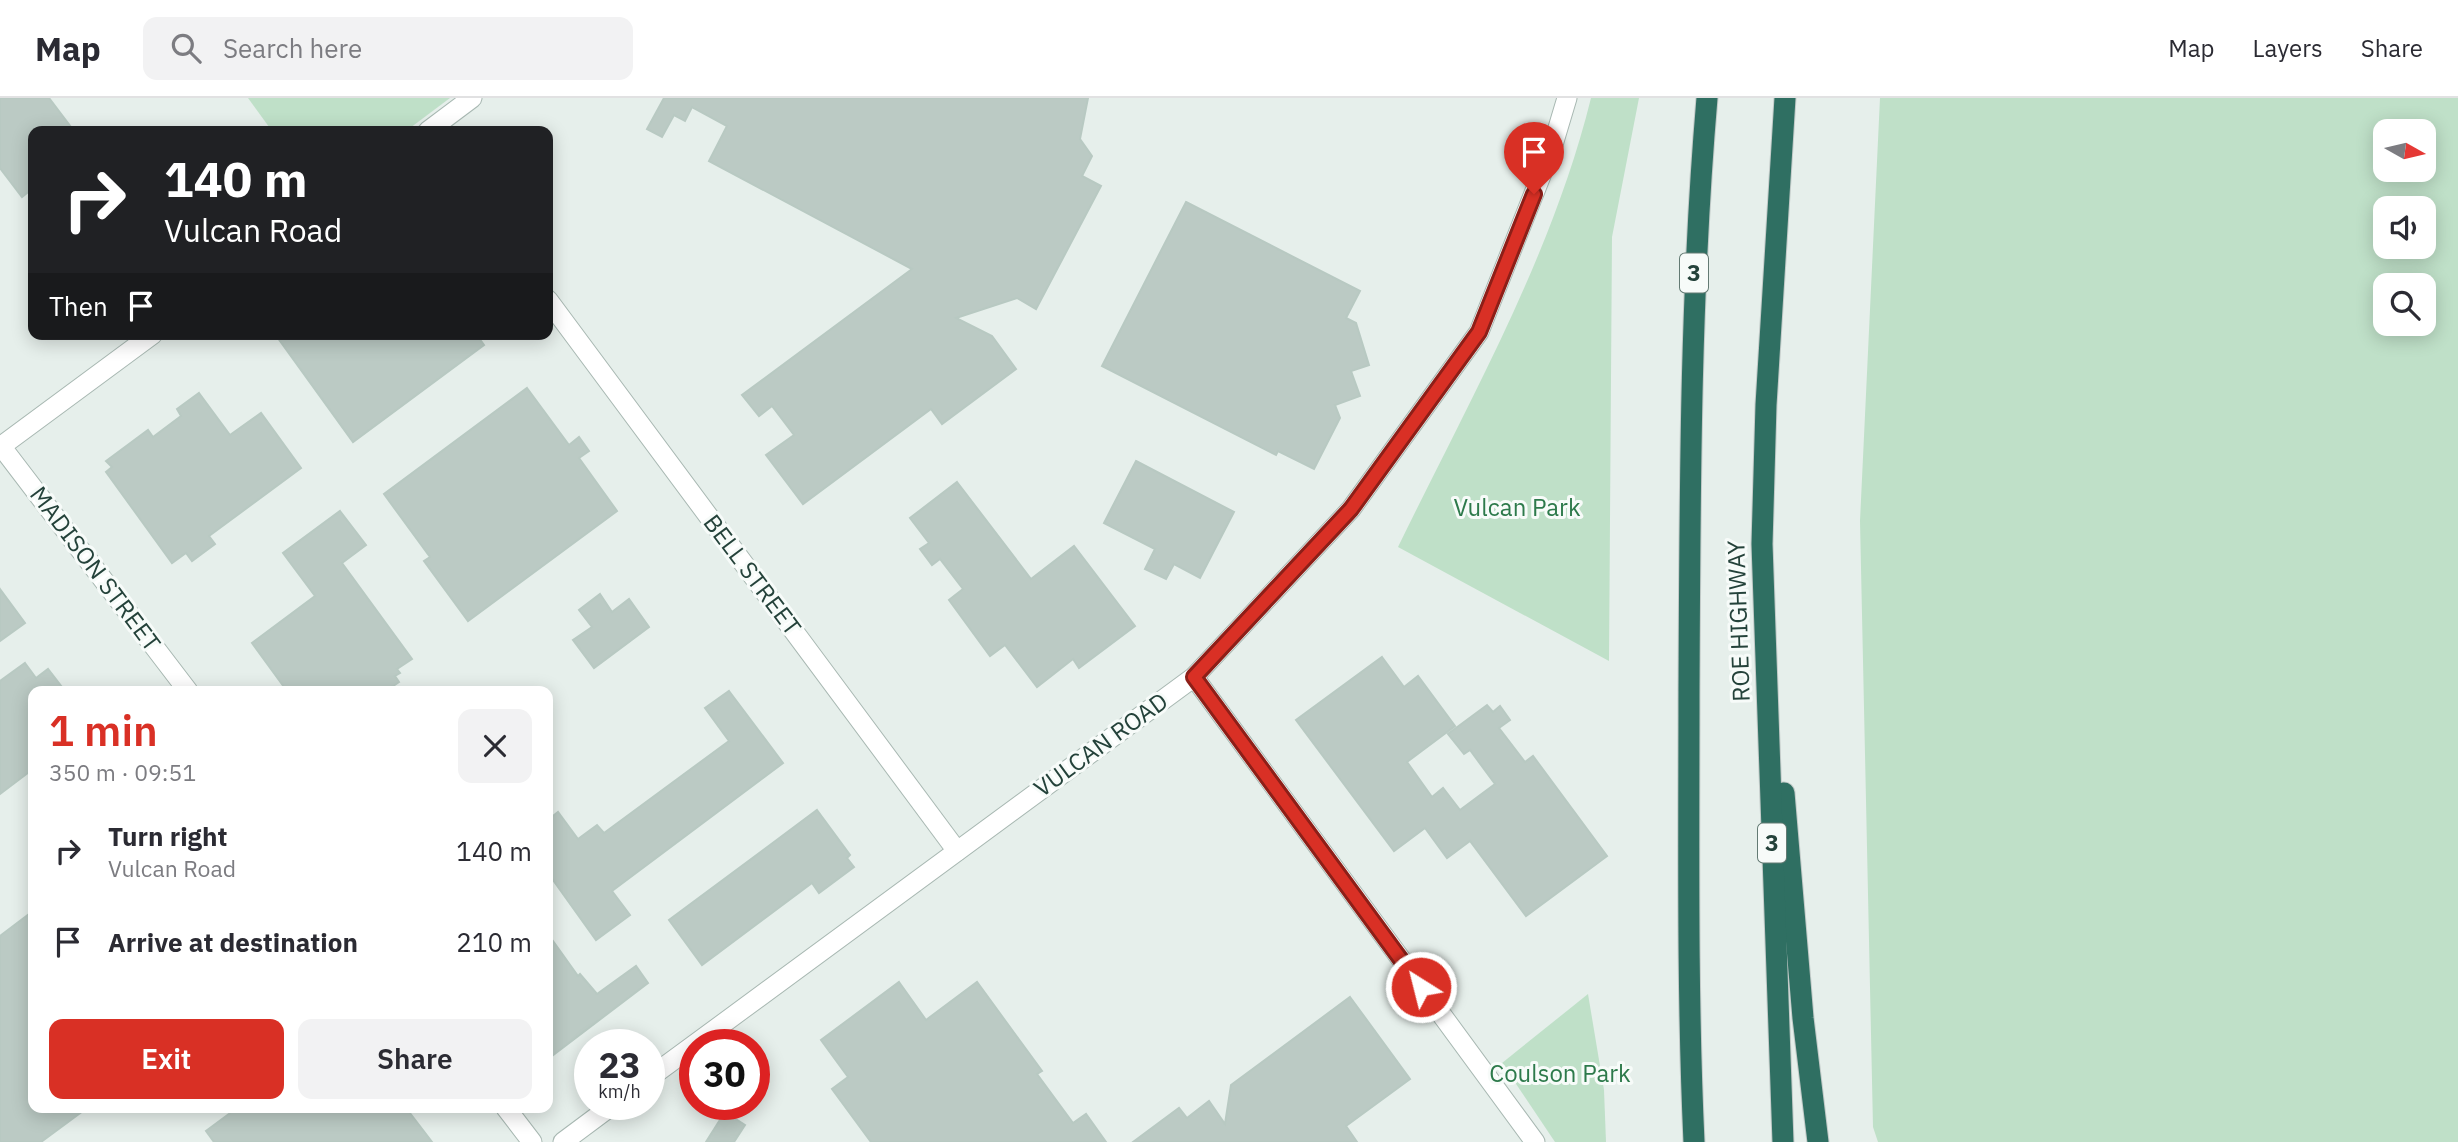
<!DOCTYPE html>
<html lang="en">
<head>
<meta charset="utf-8">
<style>
	body { margin:0; font-family:"IBM Plex Sans",sans-serif; background:#f2f2f3; color:#2b2b33; height:100vh; display:flex; flex-direction:column; font-size:26px; white-space:nowrap }
	* { box-sizing:border-box; margin:0 }
	p { font-size:23px; color:#7c7c81 }
	.icon { flex:none; width:38px; height:38px; fill:none; stroke:currentColor; stroke-width:2; stroke-linecap:round; stroke-linejoin:round }
	.map { position:relative; flex:1; overflow:hidden }
	.sheet { position:absolute; left:28px; top:588px; width:525px; height:427px; display:flex; flex-direction:column; background:#fff; border-radius:14px; box-shadow:0 4px 18px #0003 }
	.sheet>* { flex:none }
	.guide { position:absolute; left:28px; top:28px; width:525px; height:214px; border-radius:14px; box-shadow:0 4px 18px #0003; background:#202124; color:#fff; overflow:hidden }
	.needle { width:46px; rotate:98deg }
	.controls { position:absolute; left:2373px; top:21px; display:grid; gap:14px }
	.controls a { display:grid; place-items:center; width:63px; height:63px; border-radius:14px; background:#fff; box-shadow:0 4px 18px #0003; font-size:35px }
	.speed { position:absolute; left:574px; top:931px; display:flex; gap:14px; font-size:35px; font-weight:700; text-align:center }
	.speed>* { display:grid; place-content:center; width:91px; height:91px; border-radius:50%; background:#fff; box-shadow:0 4px 18px #0003; line-height:1 }
	.speed small { font-size:18px; font-weight:400 }
	.speed .limit { border:10px solid #d22; background:#fff; color:#111 }
	.pin { position:absolute; display:grid; place-items:center; width:60px; height:60px; color:#fff; margin:-72px -30px; border-radius:50% 50% 50% 0; rotate:-45deg; box-shadow:0 0 7px #0007 }
	.pin .icon { rotate:45deg }
	.me { position:absolute; width:77px; margin:-38px; rotate:324deg; stroke-linejoin:round; filter:drop-shadow(0 0 5px #0008) }
	.turn { display:flex; align-items:center; gap:24px; height:147px; padding:0 21px; font-size:32px }
	.turn .icon { width:91px; height:91px; stroke-width:2.5 }
	.turn b { display:block; font-size:49px; line-height:60px }
	.then { display:flex; align-items:center; height:66px; padding:0 21px; background:#0003; gap:14px; font-size:26px }
	.round { display:grid; place-items:center; flex:none; width:74px; height:74px; border-radius:14px; background:#f2f2f3 }
	.summary { display:flex; align-items:center; justify-content:space-between; height:119px; padding:0 21px }
	h1 { font-size:42px; font-weight:600; line-height:52px; color:#d93025 }
	.cta { display:flex; gap:14px; margin-top:auto; padding:14px 21px }
	.cta a { flex:1; height:80px; border-radius:14px; background:#d93025; color:#fff; font-size:28px; font-weight:600; line-height:80px; text-align:center }
	.cta a+a { background:#f2f2f3; color:#2b2b33 }
	ul { padding:0; list-style:none }
	li { display:flex; align-items:center; gap:21px; height:91px; padding:0 21px }
	li div { flex:1 }
	li b { display:block; font-size:26px }
	li em { font-style:normal }
	header { display:flex; align-items:center; gap:42px; box-sizing:border-box; height:98px; padding:0 35px; background:#fff; border-bottom:2px solid #e1e1e2 }
	header strong { font-size:33px }
	nav { display:flex; gap:38px; margin-inline-start:auto; font-size:24px }
	.search { width:490px; height:63px; background:#f2f2f3; display:flex; align-items:center; gap:18px; box-sizing:border-box; padding:0 24px; border-radius:14px; color:#7c7c81; font-size:26px }
	.map>svg:first-child { display:block }
</style>
</head>
<body>
<header>
<strong>Map</strong>
<div class="search"><svg class="icon" aria-label="search" viewBox="0 0 24 24"><circle cx="10" cy="10" r="6"/><path d="M15 15l6 6"/></svg>Search here</div>
<nav><a>Map</a><a>Layers</a><a>Share</a></nav>
</header>
<div class="map">
<svg width="2458" height="1044" viewBox="0 0 2458 1044">
	<rect width="100%" height="100%" fill="#e6efeb"/>
	<g fill="#bfe0c8" fill-rule="evenodd">
		<path d="M 248,0 L 450,0 L 406,33 L 272,33 Z"/>
		<path d="M 1591,0 L 1639,0 L 1612,139 L 1609,563 L 1398,449 C 1469,303 1552,158 1591,0 Z"/>
		<path d="M 1880,0 L 2458,0 L 2458,1044 L 1878,1044 L 1873,1029 L 1860,423 ZM 2385,33 L 2424,33 L 2424,72 L 2385,72 ZM 2385,110 L 2424,110 L 2424,149 L 2385,149 ZM 2385,187 L 2424,187 L 2424,226 L 2385,226 Z"/>
		<path d="M 1588,896 L 1604,992 L 1606,1044 L 1555,1044 L 1502,965 Z"/>
	</g>
	<g fill="#bbcac4" stroke="#b8c9c2" stroke-width="2">
		<path d="M 0,0 L 49,0 L 74,33 L 33,33 L 33,90 L 22,99 L 0,70 Z"/>
		<path d="M 664,0 L 1088,0 L 1080,41 L 1092,58 L 1082,78 L 1101,88 L 1036,211 L 1017,200 L 956,220 L 992,238 L 1016,271 L 942,326 L 931,311 L 803,406 L 766,357 L 794,337 L 772,308 L 759,318 L 742,297 L 912,171 L 709,63 L 727,28 L 692,9 L 685,23 L 674,17 L 662,39 L 647,31 Z"/>
		<path d="M 1186,104 L 1360,193 L 1346,220 L 1356,225 L 1369,267 L 1351,273 L 1360,298 L 1335,307 L 1340,320 L 1314,371 L 1278,353 L 1276,357 L 1102,268 Z"/>
		<path d="M 275,236 L 476,236 L 484,247 L 353,344 Z"/>
		<path d="M 527,290 L 569,347 L 579,339 L 589,353 L 579,360 L 617,413 L 468,523 L 424,463 L 430,459 L 384,396 Z"/>
		<path d="M 199,295 L 230,337 L 261,315 L 301,370 L 209,438 L 215,446 L 192,463 L 186,455 L 172,465 L 106,374 L 112,369 L 106,363 L 148,332 L 153,339 L 181,318 L 177,311 Z"/>
		<path d="M 1136,363 L 1234,414 L 1200,480 L 1174,466 L 1166,481 L 1145,471 L 1155,451 L 1104,425 Z"/>
		<path d="M 957,384 L 1031,481 L 1074,448 L 1135,528 L 1079,570 L 1073,561 L 1037,589 L 1005,547 L 990,558 L 949,502 L 963,491 L 940,461 L 932,467 L 920,451 L 929,445 L 910,420 Z"/>
		<path d="M 340,413 L 366,447 L 342,465 L 412,561 L 397,571 L 400,575 L 395,578 L 399,584 L 386,593 L 287,593 L 252,545 L 315,498 L 283,455 Z"/>
		<path d="M 0,491 L 25,525 L 0,543 Z"/>
		<path d="M 600,496 L 612,514 L 629,501 L 649,529 L 594,570 L 573,542 L 592,529 L 579,512 Z"/>
		<path d="M 1382,559 L 1404,589 L 1418,578 L 1455,628 L 1407,664 L 1432,699 L 1443,690 L 1460,712 L 1495,686 L 1470,652 L 1464,656 L 1448,636 L 1487,607 L 1493,614 L 1500,608 L 1510,622 L 1499,630 L 1525,664 L 1533,658 L 1607,758 L 1526,818 L 1470,743 L 1447,760 L 1425,730 L 1394,753 L 1296,622 Z"/>
		<path d="M 25,565 L 36,580 L 48,571 L 65,593 L 33,593 L 33,671 L 0,696 L 0,583 Z"/>
		<path d="M 729,593 L 783,665 L 612,793 L 630,817 L 596,842 L 548,775 L 548,722 L 558,714 L 578,741 L 597,727 L 604,735 L 729,643 L 705,610 Z"/>
		<path d="M 817,712 L 850,757 L 847,760 L 854,769 L 819,795 L 812,785 L 702,867 L 669,822 Z"/>
		<path d="M 33,813 L 33,1010 L 87,1010 L 41,1044 L 0,1044 L 0,838 Z"/>
		<path d="M 548,836 L 578,878 L 580,876 L 597,896 L 636,868 L 648,885 L 548,961 Z"/>
		<path d="M 899,884 L 926,922 L 977,884 L 1042,973 L 1037,976 L 1073,1025 L 1086,1016 L 1106,1044 L 871,1044 L 832,991 L 848,979 L 821,942 Z"/>
		<path d="M 1350,899 L 1410,981 L 1346,1028 L 1357,1044 L 1133,1044 L 1179,1010 L 1187,1020 L 1209,1003 L 1225,1026 L 1231,987 Z"/>
		<path d="M 237,1010 L 406,1010 L 432,1044 L 214,1044 L 206,1033 Z"/>
		<path d="M 725,1014 L 745,1027 L 734,1044 L 706,1044 Z"/>
	</g>
	<g fill="none" stroke-linecap="round" stroke-linejoin="round">
		<g stroke="#a8b8b2" stroke-width="21">
			<g id="minor">
				<path d="M 428,33 L 472,0"/>
				<path d="M 548,202 L 957,753"/>
				<path d="M 1,348 L 188,593"/>
				<path d="M 0,349 L 153,236"/>
				<path d="M 1194,579 L 1535,1044"/>
				<path d="M 649,980 L 1194,579 L 1351,411 L 1479,234 L 1552,50 L 1567,0"/>
				<path d="M 506,1010 L 532,1044"/>
				<path d="M 563,1044 L 614,1006"/>
			</g>
		</g>
		<g stroke="#c2cac8" stroke-width="23">
			<g id="highway">
				<path d="M 1784,695 L 1803,920 L 1818,1044"/>
				<path d="M 1694,1044 C 1687,894 1689,744 1689,593 C 1690,395 1690,198 1707,0"/>
				<path d="M 1783,1044 L 1762,446 L 1766,307 L 1785,0"/>
			</g>
		</g>
		<use href="#minor" stroke="#fff" stroke-width="19"/>
		<use href="#highway" stroke="#2f6f62" stroke-width="21"/>
	</g>
	<g fill="none" stroke-linecap="round" stroke-linejoin="round">
		<g stroke="#8d1f18" stroke-width="18">
			<path id="route" d="M 1421,889 L 1194,579 L 1351,411 L 1479,234 L 1534,96"/>
		</g>
		<use href="#route" stroke="#d93025" stroke-width="12"/>
	</g>
	<g text-anchor="middle" stroke-width="6" stroke-linejoin="round" paint-order="stroke">
		<g fill="#f7fbf9" stroke="#637a73" stroke-width="2">
			<rect x="1680" y="155.5" width="28" height="39" rx="5"/>
			<rect x="1758" y="725.5" width="28" height="39" rx="5"/>
		</g>
		<g font-size="23" font-weight="bold" fill="#24423a">
			<text x="1694" y="183">3</text>
			<text x="1772" y="753">3</text>
		</g>
		<g font-size="24" fill="#2d7a4b" stroke="#f7fbf9">
			<text x="1517" y="418">Vulcan Park</text>
			<text x="1560" y="984">Coulson Park</text>
		</g>
		<g font-size="24" fill="#24423a" stroke="#f7fbf9">
			<text transform="translate(95 471) rotate(53)" y="8">MADISON STREET</text>
			<text transform="translate(752 477) rotate(53)" y="8">BELL STREET</text>
			<text transform="translate(1739 523) rotate(-92)" y="8">ROE HIGHWAY</text>
			<text transform="translate(1101 647) rotate(-36)" y="8">VULCAN ROAD</text>
		</g>
	</g>
</svg>
<div class="controls">
<a><svg class="needle" viewBox="-14 -14 28 28"><path d="M0-13l5 13h-10z" fill="#e53935"/><path d="M0 13l5-13h-10z" fill="#7c7c81"/></svg></a>
<a><svg class="icon" aria-label="sound" viewBox="0 0 24 24"><path d="M4 9h4l5-4v14l-5-4H4zM17 9q2 3 0 6"/></svg></a>
<a><svg class="icon" aria-label="search" viewBox="0 0 24 24"><circle cx="10" cy="10" r="6"/><path d="M15 15l6 6"/></svg></a>
</div>
<div class="speed"><div>23<small>km/h</small></div><div class="limit">30</div></div>
<div class="pin" style="left:1534px;top:96px;background:#d93025"><svg class="icon" aria-label="arrive" viewBox="0 0 24 24"><path d="M6 21V4h12l-3 4 3 4H6"/></svg></div>
<svg class="me" style="left:1421px;top:889px" viewBox="-20 -20 40 40"><circle r="17" fill="#d93025" stroke="#fff" stroke-width="3"/><path d="M0-11L8 9 0 5-8 9z" fill="#fff"/></svg>
<div class="guide">
<div class="turn"><svg class="icon" aria-label="right" viewBox="0 0 24 24"><path d="M7 20v-9h11M14 6l5 5-5 5"/></svg><div><b>140 m</b>Vulcan Road</div></div>
<div class="then">Then<svg class="icon" aria-label="arrive" viewBox="0 0 24 24"><path d="M6 21V4h12l-3 4 3 4H6"/></svg></div>
</div>
<section class="sheet">
<div class="summary"><div><h1>1 min</h1><p>350 m · 09:51</p></div><a class="round"><svg class="icon" aria-label="close" viewBox="0 0 24 24"><path d="M6 6l12 12M18 6L6 18"/></svg></a></div>
<ul>
<li><svg class="icon" aria-label="right" viewBox="0 0 24 24"><path d="M7 20v-9h11M14 6l5 5-5 5"/></svg><div><b>Turn right</b><p>Vulcan Road</p></div><em>140 m</em></li>
<li><svg class="icon" aria-label="arrive" viewBox="0 0 24 24"><path d="M6 21V4h12l-3 4 3 4H6"/></svg><div><b>Arrive at destination</b></div><em>210 m</em></li>
</ul>
<div class="cta"><a>Exit</a><a>Share</a></div>
</section>
</div>
</body>
</html>
